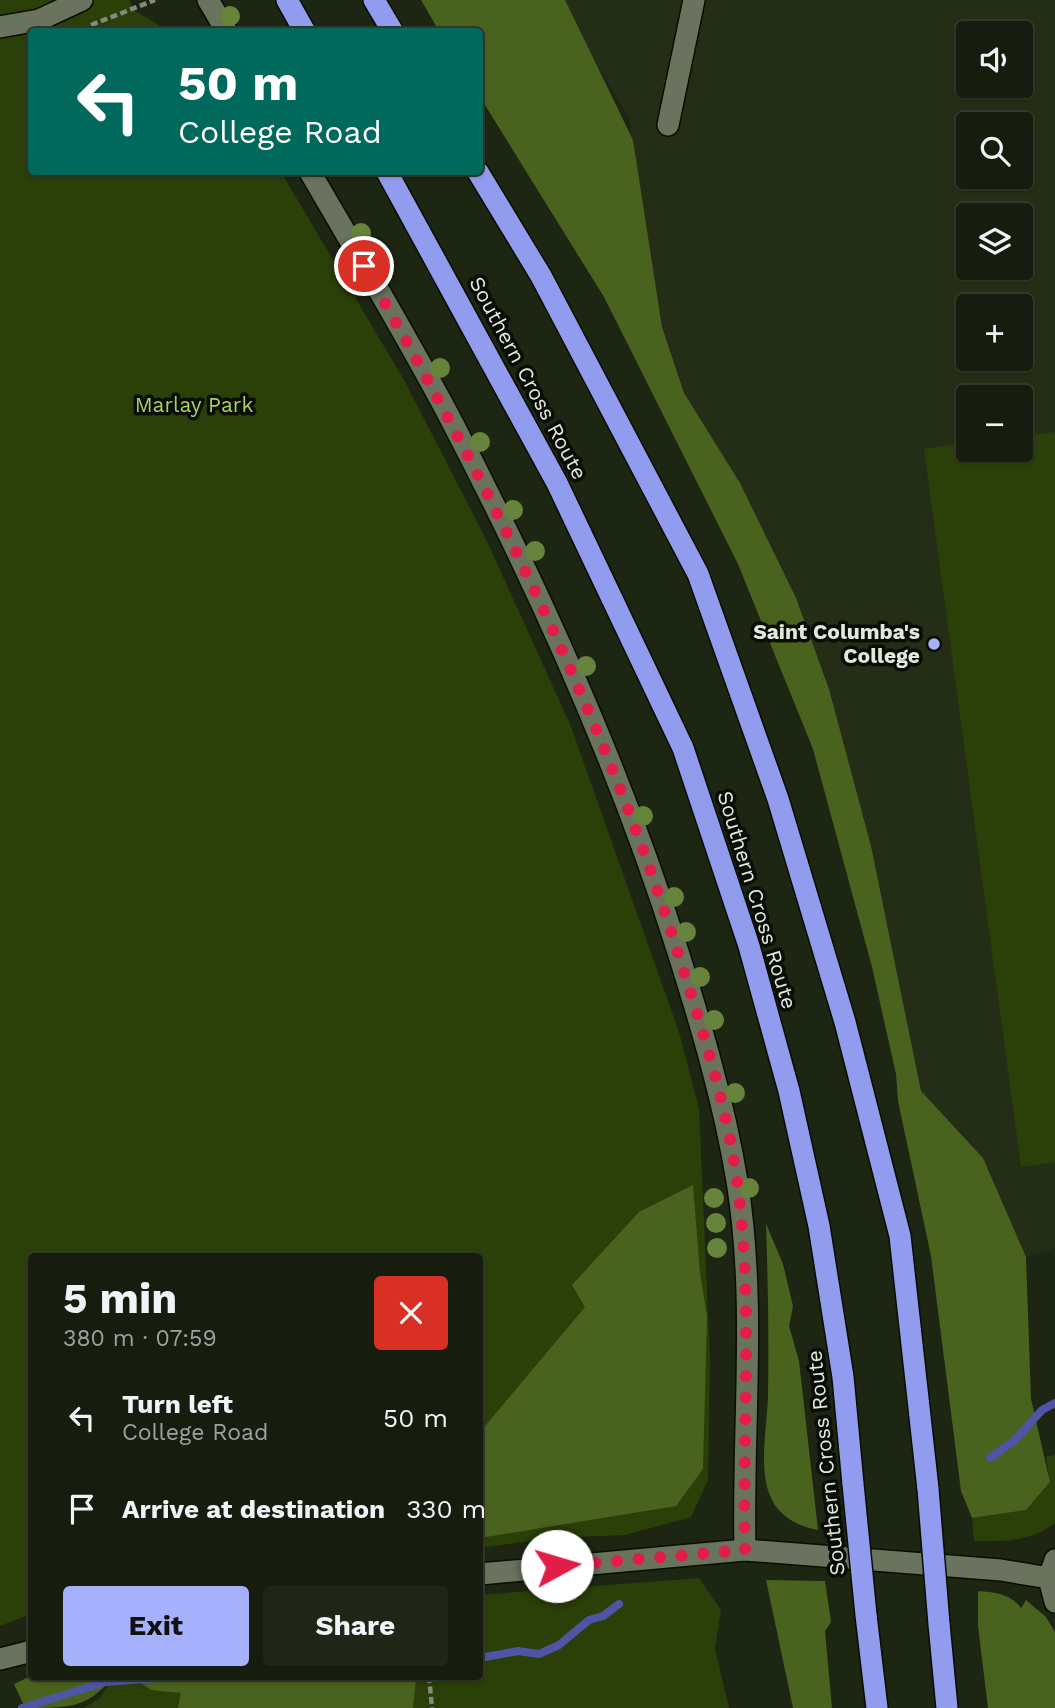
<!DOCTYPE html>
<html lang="en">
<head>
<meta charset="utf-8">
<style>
	body { margin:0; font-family:"Work Sans",sans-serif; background:#1f2517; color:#f1f3f6; height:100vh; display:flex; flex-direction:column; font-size:26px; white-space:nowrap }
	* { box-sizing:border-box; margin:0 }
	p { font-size:23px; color:#9ea19e }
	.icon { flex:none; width:38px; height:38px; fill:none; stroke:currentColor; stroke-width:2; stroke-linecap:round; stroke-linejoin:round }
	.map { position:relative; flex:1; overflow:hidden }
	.drawer { position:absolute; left:28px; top:1253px; width:455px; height:427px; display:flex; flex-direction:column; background:#161c0e; border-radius:7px; box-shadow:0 2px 5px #0004,0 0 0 2px #353a2e }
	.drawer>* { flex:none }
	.banner { position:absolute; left:28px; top:28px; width:455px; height:147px; border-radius:7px; box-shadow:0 2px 5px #0004,0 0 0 2px #353a2e; background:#00695c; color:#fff; overflow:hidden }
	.fabs { position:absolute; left:956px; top:21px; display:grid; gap:14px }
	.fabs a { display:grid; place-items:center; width:77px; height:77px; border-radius:7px; background:#161c0e; box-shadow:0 2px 5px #0004,0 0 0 2px #353a2e; font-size:35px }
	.pin { position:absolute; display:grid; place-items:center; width:60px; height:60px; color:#fff; margin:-30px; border:4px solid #fff; border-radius:50%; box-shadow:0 2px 7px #0007 }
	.me { position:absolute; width:77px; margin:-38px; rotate:84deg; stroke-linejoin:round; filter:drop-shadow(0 0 5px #0008) }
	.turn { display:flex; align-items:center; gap:24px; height:147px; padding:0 35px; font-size:32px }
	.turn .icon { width:91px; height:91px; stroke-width:2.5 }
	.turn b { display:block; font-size:49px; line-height:60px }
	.round { display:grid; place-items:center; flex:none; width:74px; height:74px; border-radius:7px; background:#1f2517 }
	.head { display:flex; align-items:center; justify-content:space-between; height:119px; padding:0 35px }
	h1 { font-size:42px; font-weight:700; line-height:52px }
	.primary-button { display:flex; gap:14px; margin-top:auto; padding:14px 35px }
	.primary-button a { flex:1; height:80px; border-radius:7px; background:#a6b1fc; color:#111; font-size:28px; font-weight:700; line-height:80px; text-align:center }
	.primary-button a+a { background:#1f2517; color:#f1f3f6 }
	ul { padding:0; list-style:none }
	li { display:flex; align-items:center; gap:21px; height:91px; padding:0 35px }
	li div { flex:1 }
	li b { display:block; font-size:26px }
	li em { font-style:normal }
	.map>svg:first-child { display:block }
</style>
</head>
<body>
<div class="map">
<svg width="1055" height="1708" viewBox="0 0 1055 1708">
	<rect width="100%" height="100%" fill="#1d2513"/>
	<path fill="#242e16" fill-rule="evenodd" d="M 557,0 L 1055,0 L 1055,1248 L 1026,1257 L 983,1158 L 921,1091 L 871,846 L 829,689 L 796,598 L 740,483 L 684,393 L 662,327 L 629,117 ZM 968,33 L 1020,33 L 1020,86 L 968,86 ZM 968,124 L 1020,124 L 1020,177 L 968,177 ZM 968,215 L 1020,215 L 1020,268 L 968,268 ZM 968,306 L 1020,306 L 1020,359 L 968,359 ZM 968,397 L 1020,397 L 1020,450 L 968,450 Z"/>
	<g fill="#2b3f08">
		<path d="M 0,0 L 129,0 L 135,11 L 169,31 L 32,32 L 32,172 L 281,172 L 404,380 L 485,537 L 570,724 L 679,1032 L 699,1109 L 710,1358 L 708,1480 L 691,1517 L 625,1535 L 551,1538 L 480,1548 L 480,1256 L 32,1256 L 31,1614 L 0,1626 Z"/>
		<path d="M 1055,432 L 1055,1162 L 1021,1167 L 924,449 L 968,443 L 968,450 L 1020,450 L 1020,436 Z"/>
		<path d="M 1055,1455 L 1055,1523 C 1030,1542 1005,1541 974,1541 L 972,1518 L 1026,1510 L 1050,1482 L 1046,1457 Z"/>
		<path d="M 699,1578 L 721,1610 L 715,1649 L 729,1708 L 84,1708 L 100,1698 L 113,1677 L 132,1677 L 151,1690 L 174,1677 L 480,1676 L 480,1595 Z"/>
	</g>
	<g fill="#49631e">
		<path d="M 421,0 L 565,0 L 633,140 L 662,327 L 684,393 L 740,483 L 796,598 L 829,689 L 871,846 L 921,1091 L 983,1158 L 1026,1257 L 1031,1399 L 1050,1482 L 1026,1510 L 972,1518 L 961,1491 L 931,1256 L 898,1101 L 896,1074 L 872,967 L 813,749 L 738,564 L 604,297 L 480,97 L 480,32 L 439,31 Z"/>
		<path d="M 693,1185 L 700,1273 L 707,1316 L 703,1469 L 676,1506 L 480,1538 L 480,1432 L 585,1307 L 572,1285 L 639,1212 Z"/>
		<path d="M 766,1224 L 783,1264 L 793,1306 L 789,1326 L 799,1361 L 818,1530 C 797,1526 777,1516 769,1493 C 759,1465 767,1426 768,1397 C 769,1339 768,1282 766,1224 Z"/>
		<path d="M 766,1580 L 825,1581 L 831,1622 L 825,1631 L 832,1708 L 793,1708 Z"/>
		<path d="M 978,1591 C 994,1592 1011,1594 1021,1608 L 1026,1600 L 1046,1617 L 1055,1632 L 1055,1708 L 988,1708 L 978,1626 Z"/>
		<path d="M 31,1676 L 32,1676 L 113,1677 C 88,1708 69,1708 25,1708 L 14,1684 Z"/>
		<path d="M 132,1677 L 416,1676 L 416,1678 L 413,1708 L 178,1708 L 181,1693 L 151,1690 Z"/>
	</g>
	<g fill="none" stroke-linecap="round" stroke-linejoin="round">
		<g stroke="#4f55a4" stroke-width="8">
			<path d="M 990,1458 L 1015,1440 L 1042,1410 L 1055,1403"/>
			<path d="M 480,1658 L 518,1651 L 539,1654 L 559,1645 L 589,1620 L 603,1616 L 619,1604"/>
			<path d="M 22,1708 L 105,1682 L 186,1676"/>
		</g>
		<g stroke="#080e01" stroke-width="24">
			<g id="minor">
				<path d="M 208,0 L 227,32"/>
				<path d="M 0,27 L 39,20 L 82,0"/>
				<path d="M 668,125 L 694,0"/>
				<path d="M 310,172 C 357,253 405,333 449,416 C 539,588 620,767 678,952 C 702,1028 724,1103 737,1181 C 757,1303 742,1427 745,1550"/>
				<path d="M 1055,1560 L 1049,1578 L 1055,1602"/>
				<path d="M 480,1574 L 745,1550 L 1001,1570 L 1049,1578"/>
				<path d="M 0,1659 L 32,1651"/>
			</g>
		</g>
		<g stroke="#080e01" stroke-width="24">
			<g id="highway">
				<path d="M 287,0 L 305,32"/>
				<path d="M 374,0 L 393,32"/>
				<path d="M 387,172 L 557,483 L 683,748 L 749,946 L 789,1091 L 819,1226 L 843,1377 L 853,1484"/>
				<path d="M 478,172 L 541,276 L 698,574 L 778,799 L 845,1022 L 900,1236 L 928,1489"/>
				<path d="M 866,1615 L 877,1708"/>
				<path d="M 939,1624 L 947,1708"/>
			</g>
		</g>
		<g stroke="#848b7c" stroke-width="4.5" stroke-dasharray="7 3.5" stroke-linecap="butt">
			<path d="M 91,25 L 155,0"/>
			<path d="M 429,1676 L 432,1708"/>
		</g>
		<use href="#minor" stroke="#69735e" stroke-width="21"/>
		<use href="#highway" stroke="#929cef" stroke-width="21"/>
		<g stroke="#080e01" stroke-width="24" stroke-linecap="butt">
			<g id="highway-bridge">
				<path d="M 853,1484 L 866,1615"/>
				<path d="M 928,1489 L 939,1624"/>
			</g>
		</g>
		<use href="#highway-bridge" stroke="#929cef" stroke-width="21"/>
	</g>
	<g fill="#67843c">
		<circle cx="230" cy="16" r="10"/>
		<circle cx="361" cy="233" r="10"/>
		<circle cx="440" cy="368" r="10"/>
		<circle cx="480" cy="442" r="10"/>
		<circle cx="513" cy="510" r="10"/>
		<circle cx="535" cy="551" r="10"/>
		<circle cx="586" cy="666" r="10"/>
		<circle cx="643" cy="816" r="10"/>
		<circle cx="674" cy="897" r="10"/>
		<circle cx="686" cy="932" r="10"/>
		<circle cx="700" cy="977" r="10"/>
		<circle cx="714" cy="1020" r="10"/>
		<circle cx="735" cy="1093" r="10"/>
		<circle cx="749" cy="1188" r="10"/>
		<circle cx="714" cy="1198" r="10"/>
		<circle cx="716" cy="1223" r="10"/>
		<circle cx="717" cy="1248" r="10"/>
	</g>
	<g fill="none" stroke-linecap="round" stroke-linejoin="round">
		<path stroke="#e11d48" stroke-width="12" stroke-dasharray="0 21.6" d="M 364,266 C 490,486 603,714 679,956 C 703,1032 728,1109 738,1188 C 753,1309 742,1429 745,1550 L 557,1566"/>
	</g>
	<circle fill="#a6b1fc" stroke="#0a0d06" stroke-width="2.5" cx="934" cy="644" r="7"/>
	<g text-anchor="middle" stroke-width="7" stroke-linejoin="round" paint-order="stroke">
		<g font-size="21" fill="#e3e9dd" stroke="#0a0d06">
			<text transform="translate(528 378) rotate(62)" y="7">Southern Cross Route</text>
			<text transform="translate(757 900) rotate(73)" y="7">Southern Cross Route</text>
			<text transform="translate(826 1463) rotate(-96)" y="7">Southern Cross Route</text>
		</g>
		<g font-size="21" fill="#a4d25d" stroke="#0a0d06">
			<text x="194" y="412">Marlay Park</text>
		</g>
		<g font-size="21" font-weight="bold" fill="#e3e9dd" stroke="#0a0d06" text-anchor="end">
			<text x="920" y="639">Saint Columba's<tspan x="920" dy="24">College</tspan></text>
		</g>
	</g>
</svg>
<div class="fabs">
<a><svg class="icon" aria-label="sound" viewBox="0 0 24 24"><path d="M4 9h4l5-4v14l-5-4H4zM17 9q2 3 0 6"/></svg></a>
<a><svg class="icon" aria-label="search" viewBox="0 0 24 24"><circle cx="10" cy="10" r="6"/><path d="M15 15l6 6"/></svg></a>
<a><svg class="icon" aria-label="layers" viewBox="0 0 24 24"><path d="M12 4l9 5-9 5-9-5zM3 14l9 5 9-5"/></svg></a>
<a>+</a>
<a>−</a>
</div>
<div class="pin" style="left:364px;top:266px;background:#d93025"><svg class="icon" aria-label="arrive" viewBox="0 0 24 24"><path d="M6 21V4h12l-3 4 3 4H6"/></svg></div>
<svg class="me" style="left:557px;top:1566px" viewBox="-20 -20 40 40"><circle r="19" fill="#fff"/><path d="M0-13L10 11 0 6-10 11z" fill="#e11d48"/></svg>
<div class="banner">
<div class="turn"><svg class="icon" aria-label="left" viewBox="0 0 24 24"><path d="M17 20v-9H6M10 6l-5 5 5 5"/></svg><div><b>50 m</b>College Road</div></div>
</div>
<section class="drawer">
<div class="head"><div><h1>5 min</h1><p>380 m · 07:59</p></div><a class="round" style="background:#d93025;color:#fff"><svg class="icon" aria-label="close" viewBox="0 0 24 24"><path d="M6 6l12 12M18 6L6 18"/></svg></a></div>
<ul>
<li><svg class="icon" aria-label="left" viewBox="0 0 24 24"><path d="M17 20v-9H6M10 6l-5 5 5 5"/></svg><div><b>Turn left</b><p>College Road</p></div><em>50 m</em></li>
<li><svg class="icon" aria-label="arrive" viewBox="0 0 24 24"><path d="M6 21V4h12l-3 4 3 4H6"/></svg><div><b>Arrive at destination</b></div><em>330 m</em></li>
</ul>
<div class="primary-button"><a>Exit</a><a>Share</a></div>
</section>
</div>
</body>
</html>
